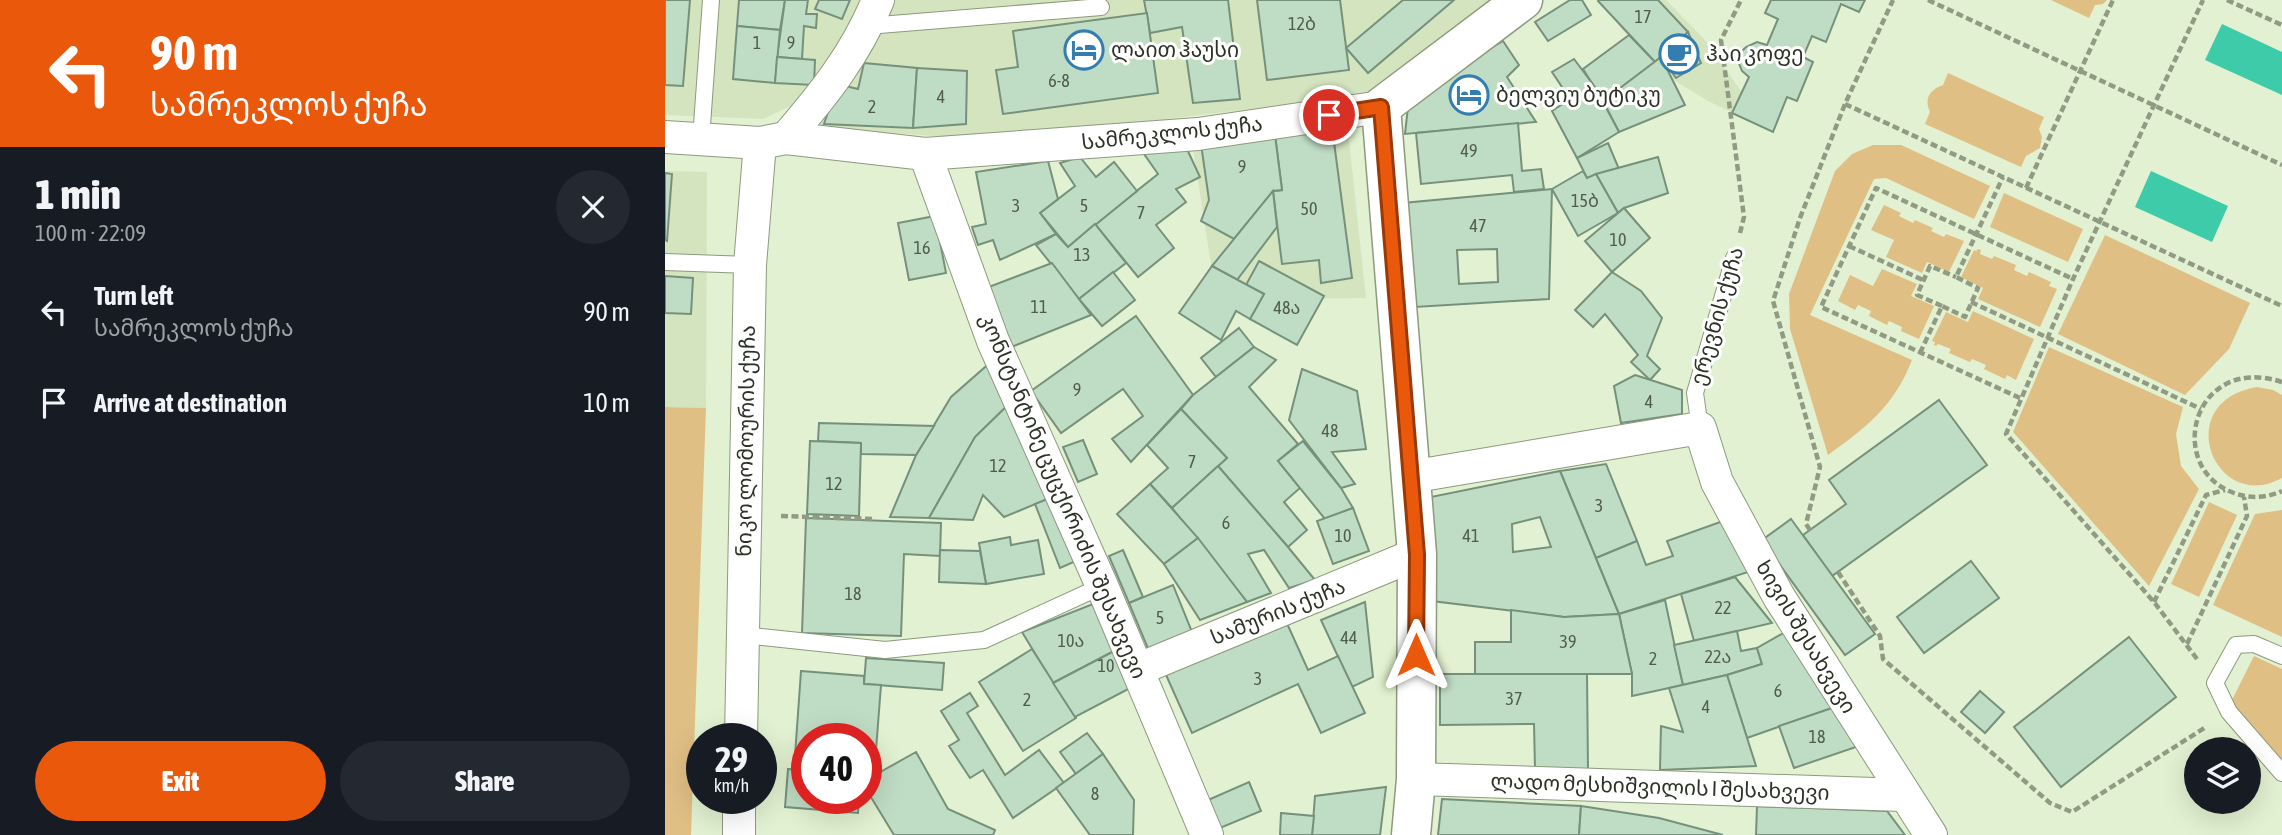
<!DOCTYPE html>
<html lang="en">
<head>
<meta charset="utf-8">
<style>
	body { margin:0; font-family:"Asap Condensed","Noto Sans Georgian",sans-serif; background:#242831; color:#f1f3f6; height:100vh; display:flex; flex-direction:column; font-size:26px; white-space:nowrap }
	* { box-sizing:border-box; margin:0 }
	p { font-size:23px; color:#9ea1a6 }
	.icon { flex:none; width:38px; height:38px; fill:none; stroke:currentColor; stroke-width:2; stroke-linecap:round; stroke-linejoin:round }
	.map { position:relative; flex:1; overflow:hidden }
	.panel { display:flex; flex-direction:column; background:#171b24; width:665px }
	.panel>* { flex:none }
	.top-card { background:#ea580c; color:#fff; overflow:hidden }
	.fabs { position:absolute; left:1519px; top:737px; display:grid; gap:14px }
	.fabs a { display:grid; place-items:center; width:77px; height:77px; border-radius:50%; background:#171b24; box-shadow:0 7px 28px #0002; font-size:35px }
	.speed { position:absolute; left:21px; top:723px; display:flex; gap:14px; font-size:35px; font-weight:700; text-align:center }
	.speed>* { display:grid; place-content:center; width:91px; height:91px; border-radius:50%; background:#171b24; box-shadow:0 7px 28px #0002; line-height:1 }
	.speed small { font-size:18px; font-weight:400 }
	.speed .limit { border:10px solid #d22; background:#fff; color:#111 }
	.pin { position:absolute; display:grid; place-items:center; width:60px; height:60px; color:#fff; margin:-30px; border:4px solid #fff; border-radius:50%; box-shadow:0 2px 7px #0007 }
	.me { position:absolute; width:77px; margin:-38px; rotate:0deg; stroke-linejoin:round; filter:drop-shadow(0 0 5px #0008) }
	.turn { display:flex; align-items:center; gap:24px; height:147px; padding:0 35px; font-size:32px }
	.turn .icon { width:91px; height:91px; stroke-width:2.5 }
	.turn b { display:block; font-size:49px; line-height:60px }
	.round { display:grid; place-items:center; flex:none; width:74px; height:74px; border-radius:37px; background:#242831 }
	.headline { display:flex; align-items:center; justify-content:space-between; height:119px; padding:0 35px }
	h1 { font-size:42px; font-weight:800; line-height:52px }
	.action { display:flex; gap:14px; margin-top:auto; padding:14px 35px }
	.action a { flex:1; height:80px; border-radius:42px; background:#ea580c; color:#fff; font-size:28px; font-weight:800; line-height:80px; text-align:center }
	.action a+a { background:#242831; color:#f1f3f6 }
	ul { padding:0; list-style:none }
	li { display:flex; align-items:center; gap:21px; height:91px; padding:0 35px }
	li div { flex:1 }
	li b { display:block; font-size:26px }
	li em { font-style:normal }
	main { display:flex; flex:1; min-height:0 }
	.map>svg:first-child { display:block }
</style>
</head>
<body>
<main>
<section class="panel">
<div class="top-card">
<div class="turn"><svg class="icon" aria-label="left" viewBox="0 0 24 24"><path d="M17 20v-9H6M10 6l-5 5 5 5"/></svg><div><b>90 m</b>სამრეკლოს ქუჩა</div></div>
</div>
<div class="headline"><div><h1>1 min</h1><p>100 m · 22:09</p></div><a class="round"><svg class="icon" aria-label="close" viewBox="0 0 24 24"><path d="M6 6l12 12M18 6L6 18"/></svg></a></div>
<ul>
<li><svg class="icon" aria-label="left" viewBox="0 0 24 24"><path d="M17 20v-9H6M10 6l-5 5 5 5"/></svg><div><b>Turn left</b><p>სამრეკლოს ქუჩა</p></div><em>90 m</em></li>
<li><svg class="icon" aria-label="arrive" viewBox="0 0 24 24"><path d="M6 21V4h12l-3 4 3 4H6"/></svg><div><b>Arrive at destination</b></div><em>10 m</em></li>
</ul>
<div class="action"><a>Exit</a><a>Share</a></div>
</section>
<div class="map">
<svg width="1617" height="835" viewBox="0 0 1617 835">
	<rect width="100%" height="100%" fill="#e2f1d1"/>
	<g fill="#d3e4bf">
		<path d="M 0,0 L 195,0 L 159,90 L 98,119 L 0,115 Z"/>
		<path d="M 220,0 L 824,0 L 823,6 L 696,96 L 323,140 L 149,127 Z"/>
		<path d="M 934,0 L 1001,0 L 1041,41 L 1102,129 L 1043,101 L 986,66 Z"/>
		<path d="M 682,122 L 701,298 L 613,299 L 546,265 L 527,142 Z"/>
		<path d="M 0,171 L 42,172 L 41,408 L 0,407 Z"/>
	</g>
	<g fill="#e0bf85">
		<path d="M 1386,0 L 1442,0 L 1438,4 L 1430,5 L 1424,18 Z"/>
		<path d="M 1283,73 L 1379,117 L 1374,129 L 1377,137 L 1375,148 L 1361,156 L 1356,167 L 1260,124 L 1265,112 C 1259,99 1264,90 1278,85 Z"/>
		<path d="M 1208,145 L 1236,145 L 1325,186 L 1309,219 L 1221,178 L 1209,179 L 1145,315 L 1247,360 C 1229,406 1202,427 1163,455 L 1125,329 L 1124,294 L 1170,171 L 1187,154 Z"/>
		<path d="M 1339,193 L 1418,229 L 1403,262 L 1325,227 Z"/>
		<path d="M 1219,205 L 1236,213 L 1234,216 L 1248,223 L 1250,220 L 1268,228 L 1266,231 L 1279,237 L 1281,234 L 1299,241 L 1284,272 L 1262,262 L 1257,273 L 1221,257 L 1229,240 L 1206,230 Z"/>
		<path d="M 1440,235 L 1585,303 L 1564,349 L 1520,395 L 1393,334 Z"/>
		<path d="M 1313,249 L 1316,250 L 1315,254 L 1327,259 L 1329,256 L 1351,265 L 1349,270 L 1362,276 L 1364,272 L 1386,282 L 1384,286 L 1392,289 L 1375,327 L 1313,299 L 1318,288 L 1296,277 L 1309,250 L 1311,251 Z"/>
		<path d="M 1217,269 L 1252,284 L 1246,296 L 1269,306 L 1254,339 L 1236,331 L 1237,327 L 1224,321 L 1222,325 L 1204,316 L 1206,311 L 1193,305 L 1190,310 L 1173,301 L 1185,275 L 1208,286 Z"/>
		<path d="M 1308,311 L 1369,339 L 1351,380 L 1342,375 L 1340,379 L 1319,369 L 1321,365 L 1307,359 L 1305,362 L 1284,353 L 1286,349 L 1273,344 L 1271,346 L 1269,345 L 1270,342 L 1267,341 L 1281,312 L 1303,322 Z"/>
		<path d="M 1384,347 L 1518,407 L 1511,434 L 1516,466 L 1534,489 L 1484,586 L 1348,432 Z"/>
		<path d="M 1592,387 L 1608,390 L 1617,395 L 1617,478 C 1550,515 1504,402 1592,387 Z"/>
		<path d="M 0,407 L 41,408 L 26,835 L 0,835 Z"/>
		<path d="M 1544,502 L 1572,515 L 1534,597 L 1506,584 Z"/>
		<path d="M 1617,510 L 1617,637 L 1548,605 L 1590,514 Z"/>
		<path d="M 1589,656 L 1617,669 L 1617,761 L 1566,702 Z"/>
	</g>
	<g fill="#3dcbaa">
		<path d="M 1557,24 L 1617,52 L 1617,95 L 1540,60 Z"/>
		<path d="M 1486,171 L 1563,206 L 1547,242 L 1470,207 Z"/>
	</g>
	<g fill="#bfdcc4" stroke="#76917b" stroke-width="2" fill-rule="evenodd">
		<path d="M 0,0 L 25,0 L 18,86 L 0,85 Z"/>
		<path d="M 74,0 L 120,0 L 115,30 L 72,26 Z"/>
		<path d="M 120,0 L 143,0 L 141,14 L 152,14 L 151,28 L 139,26 L 137,59 L 112,57 Z"/>
		<path d="M 154,0 L 185,0 L 177,19 L 150,9 Z"/>
		<path d="M 479,0 L 563,0 L 575,99 L 528,103 L 517,27 L 485,33 Z"/>
		<path d="M 592,0 L 675,0 L 684,70 L 602,80 Z"/>
		<path d="M 738,0 L 789,0 L 703,73 L 681,48 Z"/>
		<path d="M 905,0 L 917,0 L 926,15 L 883,41 L 870,22 Z"/>
		<path d="M 934,0 L 993,0 L 1023,32 L 990,62 L 933,1 Z"/>
		<path d="M 1106,0 L 1200,0 L 1194,12 L 1176,4 L 1161,42 L 1147,36 L 1138,57 L 1148,62 L 1132,101 L 1122,97 L 1108,132 L 1067,113 L 1084,77 L 1077,71 L 1073,61 L 1076,52 L 1081,47 L 1092,42 L 1102,45 L 1113,19 L 1100,13 Z"/>
		<path d="M 482,13 L 493,93 L 338,114 L 331,70 L 353,67 L 348,31 Z"/>
		<path d="M 72,26 L 115,30 L 110,83 L 68,79 Z"/>
		<path d="M 1023,32 L 1036,63 L 1011,78 L 996,57 Z"/>
		<path d="M 964,35 L 990,62 L 938,101 L 918,69 Z"/>
		<path d="M 838,41 L 854,65 L 842,77 L 871,122 L 740,134 L 743,107 L 765,83 Z"/>
		<path d="M 112,57 L 150,60 L 149,85 L 110,83 Z"/>
		<path d="M 996,57 L 1020,105 L 954,132 L 938,101 Z"/>
		<path d="M 909,59 L 930,87 L 954,132 L 912,158 L 887,111 L 905,99 L 887,72 Z"/>
		<path d="M 199,63 L 252,68 L 248,128 L 159,124 L 172,84 L 193,89 Z"/>
		<path d="M 252,68 L 302,71 L 301,124 L 248,128 Z"/>
		<path d="M 853,123 L 857,171 L 876,169 L 879,189 L 849,192 L 847,175 L 756,184 L 751,133 Z"/>
		<path d="M 667,127 L 687,278 L 656,283 L 654,260 L 617,264 L 608,191 L 617,190 L 610,135 Z"/>
		<path d="M 610,135 L 617,190 L 608,191 L 569,239 L 536,221 L 544,200 L 536,144 Z"/>
		<path d="M 943,143 L 954,169 L 922,178 L 912,158 Z"/>
		<path d="M 521,147 L 535,177 L 511,189 L 521,202 L 491,225 L 509,248 L 473,277 L 430,224 L 493,174 L 477,151 Z"/>
		<path d="M 415,157 L 431,177 L 449,162 L 472,191 L 403,247 L 375,213 L 410,186 L 395,163 Z"/>
		<path d="M 993,157 L 1003,193 L 959,208 L 953,213 L 931,174 Z"/>
		<path d="M 383,161 L 393,199 L 375,213 L 391,234 L 335,260 L 328,240 L 313,245 L 307,227 L 321,224 L 311,172 Z"/>
		<path d="M 918,171 L 922,178 L 931,174 L 953,213 L 913,236 L 887,189 Z"/>
		<path d="M 0,173 L 7,174 L 2,241 L 0,240 Z"/>
		<path d="M 887,189 L 884,299 L 750,307 L 738,203 ZM 832,249 L 833,282 L 794,284 L 792,250 Z"/>
		<path d="M 608,191 L 612,227 L 572,280 L 547,266 Z"/>
		<path d="M 959,208 L 985,238 L 947,272 L 920,241 Z"/>
		<path d="M 270,216 L 281,273 L 244,280 L 233,223 Z"/>
		<path d="M 430,224 L 461,263 L 414,299 L 371,245 L 391,234 L 403,247 Z"/>
		<path d="M 594,261 L 659,296 L 632,345 L 585,319 L 599,294 L 581,285 Z"/>
		<path d="M 387,263 L 426,315 L 344,348 L 321,288 Z"/>
		<path d="M 547,266 L 599,294 L 585,319 L 571,311 L 556,340 L 514,313 Z"/>
		<path d="M 448,272 L 470,300 L 437,326 L 414,299 Z"/>
		<path d="M 947,272 L 976,291 L 997,318 L 982,356 L 995,369 L 985,380 L 966,362 L 973,355 L 940,314 L 928,327 L 910,310 Z"/>
		<path d="M 0,276 L 28,278 L 26,314 L 0,313 Z"/>
		<path d="M 471,316 L 528,395 L 466,462 L 447,439 L 478,416 L 458,389 L 396,433 L 366,391 Z"/>
		<path d="M 574,328 L 589,347 L 551,377 L 536,358 Z"/>
		<path d="M 589,347 L 611,360 L 584,387 L 633,444 L 613,461 L 635,488 L 619,502 L 642,530 L 623,547 L 553,466 L 562,458 L 516,409 L 528,395 Z"/>
		<path d="M 327,361 L 345,403 L 310,437 L 264,518 L 225,517 L 251,455 L 286,397 Z"/>
		<path d="M 637,369 L 692,391 L 701,449 L 667,452 L 690,484 L 676,488 L 624,420 Z"/>
		<path d="M 970,375 L 1017,390 L 1017,414 L 956,423 L 949,386 Z"/>
		<path d="M 1274,400 L 1322,465 L 1167,576 L 1138,535 L 1181,504 L 1164,480 Z"/>
		<path d="M 345,403 L 385,498 L 339,517 L 318,495 L 308,520 L 264,518 L 310,437 Z"/>
		<path d="M 516,409 L 562,458 L 507,508 L 485,484 L 503,468 L 482,445 Z"/>
		<path d="M 154,423 L 269,426 L 251,455 L 196,454 L 196,443 L 153,441 Z"/>
		<path d="M 418,440 L 432,474 L 413,482 L 398,447 Z"/>
		<path d="M 145,441 L 196,443 L 194,516 L 142,514 Z"/>
		<path d="M 638,441 L 676,488 L 688,508 L 660,519 L 613,461 Z"/>
		<path d="M 941,464 L 972,541 L 931,558 L 895,471 Z"/>
		<path d="M 553,466 L 623,547 L 650,580 L 624,588 L 599,550 L 583,554 L 606,593 L 582,602 L 507,508 Z"/>
		<path d="M 895,471 L 954,614 L 899,617 L 767,601 L 761,498 ZM 875,517 L 886,547 L 848,552 L 847,524 Z"/>
		<path d="M 485,484 L 533,538 L 499,564 L 452,514 Z"/>
		<path d="M 385,498 L 411,561 L 395,568 L 370,504 Z"/>
		<path d="M 688,508 L 704,551 L 668,564 L 652,521 Z"/>
		<path d="M 141,518 L 276,523 L 275,556 L 239,554 L 236,636 L 137,633 Z"/>
		<path d="M 1126,519 L 1210,634 L 1180,655 L 1097,540 Z"/>
		<path d="M 1058,521 L 1083,572 L 954,614 L 931,558 L 972,541 L 981,565 L 1008,556 L 1002,541 Z"/>
		<path d="M 345,537 L 346,545 L 373,540 L 379,574 L 321,584 L 314,543 Z"/>
		<path d="M 533,538 L 582,602 L 535,620 L 499,564 Z"/>
		<path d="M 275,550 L 315,551 L 321,584 L 274,582 Z"/>
		<path d="M 458,550 L 478,597 L 464,603 L 444,556 Z"/>
		<path d="M 1306,561 L 1334,598 L 1259,653 L 1232,617 Z"/>
		<path d="M 1070,577 L 1107,623 L 1029,641 L 1016,594 Z"/>
		<path d="M 508,585 L 527,632 L 484,651 L 464,603 Z"/>
		<path d="M 1000,600 L 1018,685 L 967,696 L 967,674 L 954,614 Z"/>
		<path d="M 433,602 L 453,649 L 388,683 L 357,632 Z"/>
		<path d="M 700,602 L 708,677 L 687,687 L 656,620 Z"/>
		<path d="M 846,610 L 899,617 L 954,614 L 967,674 L 810,674 L 810,642 L 846,642 Z"/>
		<path d="M 620,619 L 643,670 L 673,656 L 700,713 L 656,733 L 633,684 L 527,733 L 501,675 Z"/>
		<path d="M 1072,631 L 1076,651 L 1092,648 L 1097,664 L 1062,675 L 1018,685 L 1009,645 Z"/>
		<path d="M 1122,631 L 1170,707 L 1082,738 L 1062,675 L 1097,664 L 1092,648 Z"/>
		<path d="M 1464,637 L 1511,697 L 1396,787 L 1349,727 Z"/>
		<path d="M 367,649 L 411,718 L 358,751 L 314,682 Z"/>
		<path d="M 453,649 L 469,686 L 410,717 L 388,683 Z"/>
		<path d="M 201,658 L 279,663 L 277,690 L 199,684 Z"/>
		<path d="M 136,671 L 199,676 L 199,684 L 216,685 L 209,776 L 201,775 L 201,738 L 142,738 L 142,771 L 129,770 Z"/>
		<path d="M 775,674 L 922,674 L 923,769 L 870,769 L 869,724 L 775,725 Z"/>
		<path d="M 1062,675 L 1091,766 L 995,770 L 996,726 L 1018,732 L 1004,688 Z"/>
		<path d="M 1315,691 L 1339,712 L 1320,733 L 1296,712 Z"/>
		<path d="M 305,693 L 313,706 L 302,713 L 340,775 L 374,750 L 399,783 L 348,818 L 318,770 L 305,778 L 284,746 L 294,740 L 276,711 Z"/>
		<path d="M 1170,707 L 1191,747 L 1129,768 L 1114,726 Z"/>
		<path d="M 422,733 L 438,754 L 411,774 L 395,752 Z"/>
		<path d="M 251,752 L 283,809 L 330,830 L 328,835 L 229,835 L 201,789 L 201,780 Z"/>
		<path d="M 438,754 L 469,800 L 468,835 L 425,835 L 391,788 Z"/>
		<path d="M 123,769 L 142,771 L 142,798 L 194,798 L 193,813 L 120,807 Z"/>
		<path d="M 584,782 L 596,811 L 555,828 L 543,800 Z"/>
		<path d="M 721,787 L 715,835 L 647,835 L 650,796 Z"/>
		<path d="M 777,799 L 916,806 L 914,835 L 773,835 Z"/>
		<path d="M 916,806 L 994,818 L 1058,835 L 914,835 Z"/>
		<path d="M 1092,806 L 1222,811 L 1240,835 L 1091,835 Z"/>
		<path d="M 616,813 L 649,816 L 647,835 L 615,835 Z"/>
	</g>
	<g fill="none" stroke-linecap="round" stroke-linejoin="round">
		<g stroke="#8d9a7d" stroke-width="18">
			<g id="lane">
				<path d="M 202,26 L 436,7"/>
				<path d="M 36,139 L 46,0"/>
				<path d="M 0,262 L 85,265"/>
				<path d="M 1035,428 L 1030,393 L 1069,258"/>
				<path d="M 78,635 L 220,650 L 319,640 L 437,586"/>
				<path d="M 1617,656 L 1589,644 L 1571,645 L 1550,683 L 1564,712 L 1617,773"/>
			</g>
		</g>
		<g stroke="#8d9a7d" stroke-width="34">
			<g id="street">
				<path d="M 0,137 L 95,143 L 121,138 L 260,154 L 533,134 L 716,107"/>
				<path d="M 121,138 C 159,94 191,54 213,0"/>
				<path d="M 260,154 L 328,341 L 437,586 L 542,835"/>
				<path d="M 745,477 L 1035,428 L 1052,482 L 1114,597 L 1266,835"/>
				<path d="M 474,669 L 752,554"/>
				<path d="M 76,738 L 85,265 L 95,143"/>
				<path d="M 751,779 L 1239,795"/>
				<path d="M 74,835 L 74,798"/>
			</g>
		</g>
		<g stroke="#8d9a7d" stroke-width="41">
			<path id="secondary" d="M 746,835 L 751,779 L 752,554 L 716,107 L 858,0"/>
		</g>
		<g stroke="#919b84" stroke-width="4.5" stroke-dasharray="7 3.5" stroke-linecap="butt">
			<path d="M 1263,0 L 1617,165"/>
			<path d="M 1562,0 L 1617,25"/>
			<path d="M 1180,104 L 1617,306"/>
			<path d="M 1361,188 L 1448,0"/>
			<path d="M 1075,233 L 1079,217 L 1056,40 L 1076,0"/>
			<path d="M 1184,246 L 1258,280"/>
			<path d="M 1306,302 L 1536,409"/>
			<path d="M 1277,306 L 1252,295 L 1265,266 L 1291,277"/>
			<path d="M 1255,353 L 1277,306 L 1300,317 L 1313,288 L 1291,277 L 1338,177"/>
			<path d="M 1617,382 C 1527,353 1499,468 1569,493 C 1585,499 1602,498 1617,491"/>
			<path d="M 1355,398 L 1156,307 L 1211,188 L 1408,279"/>
			<path d="M 116,516 L 209,519"/>
			<path d="M 1145,530 L 1141,524 L 1155,467 L 1108,301 L 1135,218 L 1180,104 L 1228,0"/>
			<path d="M 1173,572 L 1215,636 L 1218,659 L 1385,803 L 1407,812 L 1541,727"/>
			<path d="M 1489,602 L 1541,495 L 1560,490"/>
			<path d="M 1522,644 L 1582,516 L 1579,497"/>
			<path d="M 1532,659 L 1489,602 L 1341,434 L 1408,279 L 1538,0"/>
		</g>
		<use href="#lane" stroke="#fff" stroke-width="16"/>
		<use href="#street" stroke="#fff" stroke-width="32"/>
		<use href="#secondary" stroke="#fff" stroke-width="38"/>
	</g>
	<g fill="none" stroke-linecap="round" stroke-linejoin="round">
		<g stroke="#983908" stroke-width="18">
			<path id="route" d="M 664,115 L 716,107 L 752,555 L 751,655"/>
		</g>
		<use href="#route" stroke="#ea580c" stroke-width="12"/>
	</g>
	<defs>
		<g id="hotel-ring" transform="scale(2.0125)"><circle r="9.5" fill="#fff" stroke="#337db0" stroke-width="1.5"/><path d="M-6-4.5h1.5V1H6V5H4.5V3h-9V5H-6ZM-4 0a1.8 1.8 0 1 1 3.6 0ZM.5 0V-2.5h3Q6-2.5 6 0Z" fill="#337db0"/></g>
		<g id="cafe-ring" transform="scale(2.0125)"><circle r="9.5" fill="#fff" stroke="#337db0" stroke-width="1.5"/><path d="M-5.5-4.5H6V0H3Q3 3.5 0 3.5H-2.5Q-5.5 3.5-5.5 0ZM3-3.2v2h1.7v-2ZM-6 4.5H4V6H-6Z" fill="#337db0"/></g>
	</defs>
	<g fill-rule="evenodd">
		<use href="#hotel-ring" x="419" y="50"/>
		<use href="#cafe-ring" x="1014" y="54"/>
		<use href="#hotel-ring" x="804" y="95"/>
	</g>
	<g text-anchor="middle" stroke-width="6" stroke-linejoin="round" paint-order="stroke">
		<g font-size="18" fill="#525c4e">
			<text x="978" y="23">17</text>
			<text x="637" y="30">12ბ</text>
			<text x="92" y="49">1</text>
			<text x="126" y="49">9</text>
			<text x="394" y="87">6-8</text>
			<text x="276" y="103">4</text>
			<text x="207" y="113">2</text>
			<text x="804" y="157">49</text>
			<text x="577" y="173">9</text>
			<text x="920" y="207">15ბ</text>
			<text x="351" y="212">3</text>
			<text x="419" y="212">5</text>
			<text x="644" y="215">50</text>
			<text x="476" y="219">7</text>
			<text x="813" y="232">47</text>
			<text x="953" y="246">10</text>
			<text x="257" y="254">16</text>
			<text x="417" y="261">13</text>
			<text x="374" y="313">11</text>
			<text x="622" y="314">48ა</text>
			<text x="412" y="396">9</text>
			<text x="984" y="408">4</text>
			<text x="665" y="437">48</text>
			<text x="527" y="468">7</text>
			<text x="333" y="472">12</text>
			<text x="169" y="490">12</text>
			<text x="934" y="512">3</text>
			<text x="561" y="529">6</text>
			<text x="678" y="542">10</text>
			<text x="806" y="542">41</text>
			<text x="188" y="600">18</text>
			<text x="1058" y="614">22</text>
			<text x="495" y="624">5</text>
			<text x="684" y="644">44</text>
			<text x="406" y="647">10ა</text>
			<text x="903" y="648">39</text>
			<text x="1053" y="663">22ა</text>
			<text x="988" y="665">2</text>
			<text x="441" y="672">10</text>
			<text x="593" y="685">3</text>
			<text x="1113" y="697">6</text>
			<text x="849" y="705">37</text>
			<text x="362" y="706">2</text>
			<text x="1041" y="713">4</text>
			<text x="1152" y="743">18</text>
			<text x="430" y="800">8</text>
		</g>
		<g font-size="21" fill="#2d3226" stroke="#fff" text-anchor="start">
			<text x="446" y="57">ლაით ჰაუსი</text>
			<text x="1041" y="61">ჰაი კოფე</text>
			<text x="831" y="102">ბელვიუ ბუტიკუ</text>
		</g>
		<g font-size="21" fill="#2d3226" stroke="#fff">
			<text transform="translate(507 133) rotate(-6)" y="7">სამრეკლოს ქუჩა</text>
			<text transform="translate(1052 316) rotate(-74)" y="7">ერევნის ქუჩა</text>
			<text transform="translate(81 441) rotate(-89)" y="7">ნიკო ლომოურის ქუჩა</text>
			<text transform="translate(398 496) rotate(67)" y="7">კონსტანტინე ცუცქირიძის შესახვევი</text>
			<text transform="translate(613 612) rotate(-22)" y="7">სამურის ქუჩა</text>
			<text transform="translate(1141 637) rotate(59)" y="7">ხივის შესახვევი</text>
			<text transform="translate(995 787) rotate(2)" y="7">ლადო მესხიშვილის I შესახვევი</text>
		</g>
	</g>
</svg>
<div class="fabs">
<a><svg class="icon" aria-label="layers" viewBox="0 0 24 24"><path d="M12 4l9 5-9 5-9-5zM3 14l9 5 9-5"/></svg></a>
</div>
<div class="speed"><div>29<small>km/h</small></div><div class="limit">40</div></div>
<div class="pin" style="left:664px;top:115px;background:#d93025"><svg class="icon" aria-label="arrive" viewBox="0 0 24 24"><path d="M6 21V4h12l-3 4 3 4H6"/></svg></div>
<svg class="me" style="left:751px;top:655px" viewBox="-20 -20 40 40"><path d="M0-17L14 15 0 8-14 15z" fill="#ea580c" stroke="#fff" stroke-width="4"/></svg>
</div>
</main>
</body>
</html>
